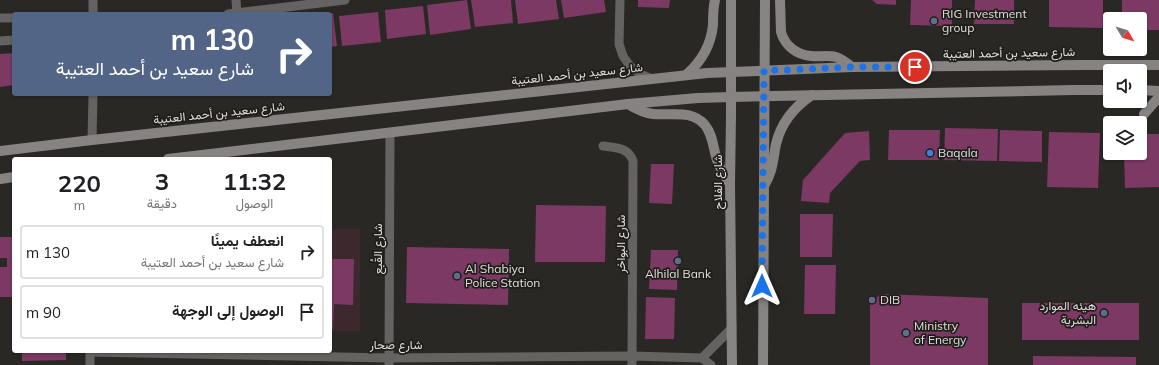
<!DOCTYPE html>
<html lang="ar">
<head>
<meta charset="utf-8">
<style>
	body { margin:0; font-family:Mulish,Vazirmatn,sans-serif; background:#f6f6f6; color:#202124; direction:rtl; height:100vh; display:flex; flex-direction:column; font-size:15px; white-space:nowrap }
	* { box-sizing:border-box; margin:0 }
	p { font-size:13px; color:#757577 }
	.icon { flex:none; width:22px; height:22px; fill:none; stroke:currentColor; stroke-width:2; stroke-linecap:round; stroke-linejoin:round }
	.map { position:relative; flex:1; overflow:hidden; direction:ltr }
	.side { position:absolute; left:12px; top:157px; width:320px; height:196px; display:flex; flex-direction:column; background:#fff; border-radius:4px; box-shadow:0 1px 3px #0004; direction:rtl }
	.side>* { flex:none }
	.guide { position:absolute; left:12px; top:12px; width:320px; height:84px; border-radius:4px; box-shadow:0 1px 3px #0004; direction:rtl; background:#536586; color:#fff; overflow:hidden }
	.needle { width:26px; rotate:128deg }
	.fabs { position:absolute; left:1103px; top:12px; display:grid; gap:8px }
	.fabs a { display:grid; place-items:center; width:44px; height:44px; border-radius:4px; background:#fff; box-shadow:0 1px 3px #0004; font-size:20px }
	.pin { position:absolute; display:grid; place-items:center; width:34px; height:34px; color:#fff; margin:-17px; border:2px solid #fff; border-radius:50%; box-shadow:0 1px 4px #0007 }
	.me { position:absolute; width:44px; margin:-22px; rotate:0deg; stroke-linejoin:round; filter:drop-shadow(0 0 3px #0008) }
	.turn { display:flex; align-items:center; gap:14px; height:84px; padding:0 12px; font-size:18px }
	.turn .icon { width:52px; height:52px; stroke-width:2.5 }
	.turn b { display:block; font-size:28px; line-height:34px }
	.eta { display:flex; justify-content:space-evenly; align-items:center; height:68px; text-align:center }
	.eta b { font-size:24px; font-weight:700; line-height:28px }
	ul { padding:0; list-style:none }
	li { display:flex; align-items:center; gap:12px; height:54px; margin:0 8px 6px; padding:0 4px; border:2px solid #e0e0e0; border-radius:4px }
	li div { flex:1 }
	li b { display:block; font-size:15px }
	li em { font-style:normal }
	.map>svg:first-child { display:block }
</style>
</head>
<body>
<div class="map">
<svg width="1159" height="365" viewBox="0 0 1159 365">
	<rect width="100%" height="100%" fill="#2a2824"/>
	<rect fill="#3d292d" x="330" y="229" width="30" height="102"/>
	<g fill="#7b3963">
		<path d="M 467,0 L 471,29 L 430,35 L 427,5 Z"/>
		<path d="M 471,0 L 511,0 L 513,23 L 475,27 Z"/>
		<path d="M 515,0 L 556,0 L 559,19 L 518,24 Z"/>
		<path d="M 561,0 L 604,0 L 606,12 L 564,18 Z"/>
		<path d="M 638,0 L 670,0 L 669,8 L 638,7 Z"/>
		<path d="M 872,0 L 896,0 L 896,5 L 877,4 Z"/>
		<path d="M 911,0 L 952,0 L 952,26 L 910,25 Z"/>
		<path d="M 975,0 L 1014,0 L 1014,24 L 974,24 Z"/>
		<path d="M 1049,0 L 1103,0 L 1103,28 L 1049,27 Z"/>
		<path d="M 1122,0 L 1159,0 L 1159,30 L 1140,30 L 1140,19 L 1122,19 Z"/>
		<path d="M 423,6 L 426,34 L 387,39 L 385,10 Z"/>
		<path d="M 378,12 L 381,42 L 342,46 L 339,16 Z"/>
		<path d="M 333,13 L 337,46 L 330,47 L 330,14 Z"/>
		<path d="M 13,53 L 14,63 L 14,85 L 0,87 L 0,54 Z"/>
		<path d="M 945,128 L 998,129 L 997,161 L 944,160 Z"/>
		<path d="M 889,130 L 940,130 L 939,160 L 888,160 Z"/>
		<path d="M 1000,130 L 1042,131 L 1042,162 L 999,161 Z"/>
		<path d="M 869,131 L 870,160 L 860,161 L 830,193 L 829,203 L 801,201 L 803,180 L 845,133 Z"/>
		<path d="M 1049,132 L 1100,133 L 1098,188 L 1047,187 Z"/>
		<path d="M 1140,134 L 1159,134 L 1159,187 L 1125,188 L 1124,153 L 1140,153 Z"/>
		<path d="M 651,164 L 674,164 L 672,204 L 649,203 Z"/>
		<path d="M 536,205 L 606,206 L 605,262 L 535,262 Z"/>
		<path d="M 800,214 L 833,214 L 832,257 L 800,257 Z"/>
		<path d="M 0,237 L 14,237 L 14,297 L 0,297 L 0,267 L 7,267 L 7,258 L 0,258 Z"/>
		<path d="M 407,247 L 509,249 L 508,305 L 406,303 Z"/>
		<path d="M 651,250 L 678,250 L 677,290 L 649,289 Z"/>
		<path d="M 330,259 L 354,259 L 353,305 L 334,304 L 333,329 L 330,329 Z"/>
		<path d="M 805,265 L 836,265 L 835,314 L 804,314 Z"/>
		<path d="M 881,294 L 988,298 L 988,365 L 870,365 L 870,303 Z"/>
		<path d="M 646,297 L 675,298 L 674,339 L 645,339 Z"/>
		<rect x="1022" y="303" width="117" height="37"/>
		<path d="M 22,351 L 66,351 L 66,360 L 22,361 Z"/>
		<path d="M 1033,356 L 1136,357 L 1136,365 L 1033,365 Z"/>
	</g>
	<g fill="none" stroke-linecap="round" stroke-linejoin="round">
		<g stroke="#656362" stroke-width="9">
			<path d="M 93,0 L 93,14"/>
			<path d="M 236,0 L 237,13"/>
			<path d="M 620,0 L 619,44 L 623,56 L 630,66 L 640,74 L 652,79"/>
			<path d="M 228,14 L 345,0"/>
			<path d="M 0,18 L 14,18"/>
			<path d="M 0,41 L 14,40"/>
			<path d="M 92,140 L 93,94"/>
			<path d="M 603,146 C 616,148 628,147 633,161 L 632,365"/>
			<path d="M 90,352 L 389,358 L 632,356 L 702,358 L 711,365"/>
			<path d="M 702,358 L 732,328"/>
			<path d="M 90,365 L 90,351"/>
			<path d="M 389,365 L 390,133"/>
		</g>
		<g stroke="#878382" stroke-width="10">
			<path d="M 731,0 L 731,116 L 730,184 L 732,365"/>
			<path d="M 780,0 L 781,32 C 785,46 797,55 811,56 C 819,57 828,55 836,57 C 842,59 847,63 852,67"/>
			<path d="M 686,75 C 701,62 711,45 713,25 C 713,17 713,8 715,0"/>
			<path d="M 1140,90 L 1159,91"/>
			<path d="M 628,104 C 636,109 644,113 653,114 C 672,116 691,109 705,125 C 713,135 713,148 717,160 C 720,169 725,176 730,184"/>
			<path d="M 1144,114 L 1159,97"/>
			<path d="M 0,151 L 92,140 L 707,73 L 852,67 L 1083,65 L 1159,65"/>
			<path d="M 168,159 L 628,104 L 698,98 L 731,97 L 1074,90 L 1110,90"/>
			<path d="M 0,179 L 14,177"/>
			<path d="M 764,186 C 773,172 773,159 776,144 C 781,123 794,107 812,95"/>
			<path d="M 763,365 L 765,0"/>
		</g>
	</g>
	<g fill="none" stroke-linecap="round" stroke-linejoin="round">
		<path stroke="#1a73e8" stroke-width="7" stroke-dasharray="0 12.6" d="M 762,286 L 764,70 L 786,70 L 852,67 L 915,67"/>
	</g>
	<g fill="#5c6f8a" stroke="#201e1a" stroke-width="1.5">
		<circle cx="934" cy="21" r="4"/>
		<circle cx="678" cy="261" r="4"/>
		<circle cx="457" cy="276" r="4"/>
		<circle cx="872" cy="300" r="4"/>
		<circle cx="1104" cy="313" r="4"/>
		<circle cx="906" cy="333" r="4"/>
	</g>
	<circle fill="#3f7fe0" stroke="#201e1a" stroke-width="1.5" cx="930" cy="153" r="4"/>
	<g text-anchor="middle" stroke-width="3.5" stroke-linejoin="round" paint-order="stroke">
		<g font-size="12" fill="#e0dfdc" stroke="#201e1a" text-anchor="start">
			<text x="942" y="18">RIG Investment<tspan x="942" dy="14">group</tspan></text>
			<text x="938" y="157">Baqala</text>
			<text x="465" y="273">Al Shabiya<tspan x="465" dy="14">Police Station</tspan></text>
			<text x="678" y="278" text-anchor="middle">Alhilal Bank</text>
			<text x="880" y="304">DIB</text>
			<text x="1096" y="310" text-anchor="end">هيئه الموارد<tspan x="1096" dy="14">البشرية</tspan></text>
			<text x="914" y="330">Ministry<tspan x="914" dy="14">of Energy</tspan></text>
		</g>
		<g font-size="12" fill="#e0dfdc" stroke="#201e1a">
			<text transform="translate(1009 53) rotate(-1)" y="4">شارع سعيد بن أحمد العتيبة</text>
			<text transform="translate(577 74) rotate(-6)" y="4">شارع سعيد بن أحمد العتيبة</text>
			<text transform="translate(219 113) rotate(-6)" y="4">شارع سعيد بن أحمد العتيبة</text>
			<text transform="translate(718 182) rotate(-90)" y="4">شارع الفلاح</text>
			<text transform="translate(621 244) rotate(-90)" y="4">شارع البواخر</text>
			<text transform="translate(378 249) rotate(-90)" y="4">شارع القُبع</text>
			<text x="396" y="349">شارع صحار</text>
		</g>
	</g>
</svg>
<div class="fabs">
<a><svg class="needle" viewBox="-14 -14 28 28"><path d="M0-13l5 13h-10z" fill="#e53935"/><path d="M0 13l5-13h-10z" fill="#757577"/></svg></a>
<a><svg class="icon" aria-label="sound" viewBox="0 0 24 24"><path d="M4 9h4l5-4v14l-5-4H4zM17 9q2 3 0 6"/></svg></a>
<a><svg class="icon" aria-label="layers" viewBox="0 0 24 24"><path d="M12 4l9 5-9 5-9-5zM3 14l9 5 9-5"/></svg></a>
</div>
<div class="pin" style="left:915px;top:67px;background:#d93025"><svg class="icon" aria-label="arrive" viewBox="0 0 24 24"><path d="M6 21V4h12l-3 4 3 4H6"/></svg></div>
<svg class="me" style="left:762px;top:286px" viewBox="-20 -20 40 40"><path d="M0-17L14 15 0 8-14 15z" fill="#1a73e8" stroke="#fff" stroke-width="4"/></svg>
<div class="guide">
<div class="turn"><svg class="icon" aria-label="right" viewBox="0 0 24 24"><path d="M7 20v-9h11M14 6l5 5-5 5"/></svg><div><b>130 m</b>شارع سعيد بن أحمد العتيبة</div></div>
</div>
<section class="side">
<div class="eta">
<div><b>11:32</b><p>الوصول</p></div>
<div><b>3</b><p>دقيقة</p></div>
<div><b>220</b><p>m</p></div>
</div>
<ul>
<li><svg class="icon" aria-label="right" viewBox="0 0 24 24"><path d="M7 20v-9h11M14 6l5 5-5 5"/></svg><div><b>انعطف يمينًا</b><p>شارع سعيد بن أحمد العتيبة</p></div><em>130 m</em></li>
<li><svg class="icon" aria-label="arrive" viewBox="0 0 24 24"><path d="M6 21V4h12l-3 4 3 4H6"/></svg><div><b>الوصول إلى الوجهة</b></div><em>90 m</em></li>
</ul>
</section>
</div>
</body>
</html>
